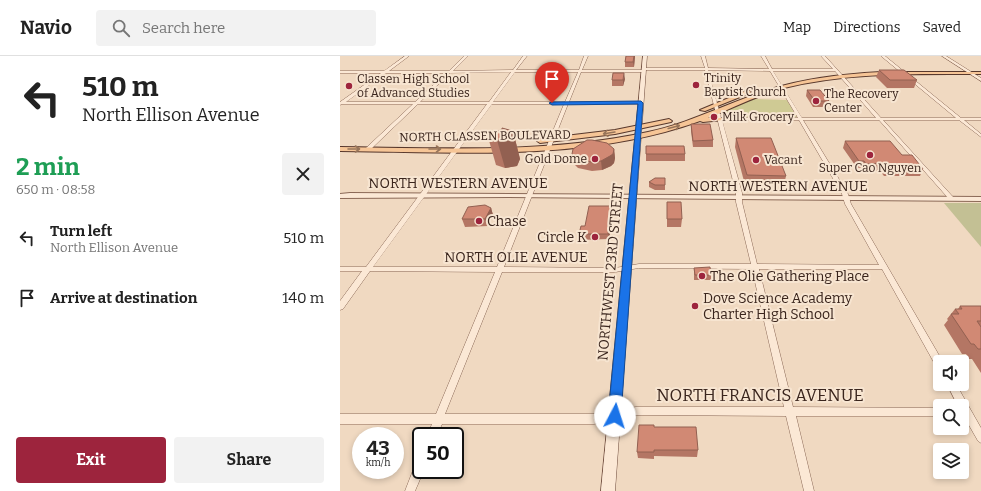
<!DOCTYPE html>
<html lang="en">
<head>
<meta charset="utf-8">
<style>
	body { margin:0; font-family:Bitter,serif; background:#f2f2f2; color:#222; height:100vh; display:flex; flex-direction:column; font-size:15px; white-space:nowrap }
	* { box-sizing:border-box; margin:0 }
	p { font-size:13px; color:#767676 }
	.icon { flex:none; width:22px; height:22px; fill:none; stroke:currentColor; stroke-width:2; stroke-linecap:round; stroke-linejoin:round }
	.map { position:relative; flex:1; overflow:hidden }
	.panel { display:flex; flex-direction:column; background:#fff; width:340px }
	.panel>* { flex:none }
	.guide { background:#fff; color:#222; overflow:hidden }
	.fabs { position:absolute; left:593px; top:299px; display:grid; gap:8px }
	.fabs a { display:grid; place-items:center; width:36px; height:36px; border-radius:4px; background:#fff; box-shadow:0 2px 6px #0003; font-size:20px }
	.speed { position:absolute; left:12px; top:371px; display:flex; gap:8px; font-size:20px; font-weight:700; text-align:center }
	.speed>* { display:grid; place-content:center; width:52px; height:52px; border-radius:50%; background:#fff; box-shadow:0 2px 6px #0003; line-height:1 }
	.speed small { font-size:10px; font-weight:400 }
	.speed .limit { border:2px solid #111; border-radius:6px; background:#fff; color:#111 }
	.pin { position:absolute; display:grid; place-items:center; width:34px; height:34px; color:#fff; margin:-41px -17px; border-radius:50% 50% 50% 0; rotate:-45deg; box-shadow:0 0 4px #0007 }
	.pin .icon { rotate:45deg }
	.me { position:absolute; width:44px; margin:-22px; rotate:5deg; stroke-linejoin:round; filter:drop-shadow(0 0 3px #0008) }
	.turn { display:flex; align-items:center; gap:14px; height:84px; padding:0 16px; font-size:18px }
	.turn .icon { width:52px; height:52px; stroke-width:2.5 }
	.turn b { display:block; font-size:28px; line-height:34px }
	.round { display:grid; place-items:center; flex:none; width:42px; height:42px; border-radius:4px; background:#f2f2f2 }
	.summary { display:flex; align-items:center; justify-content:space-between; height:68px; padding:0 16px }
	h1 { font-size:24px; font-weight:700; line-height:30px; color:#1e9e55 }
	.button { display:flex; gap:8px; margin-top:auto; padding:8px 16px }
	.button a { flex:1; height:46px; border-radius:4px; background:#9d243d; color:#fff; font-size:16px; font-weight:700; line-height:46px; text-align:center }
	.button a+a { background:#f2f2f2; color:#222 }
	ul { padding:0; list-style:none }
	li { display:flex; align-items:center; gap:12px; height:60px; padding:0 16px }
	li div { flex:1 }
	li b { display:block; font-size:15px }
	li em { font-style:normal }
	header { display:flex; align-items:center; gap:24px; box-sizing:border-box; height:56px; padding:0 20px; background:#fff; border-bottom:1px solid #e0e0e0 }
	header strong { font-size:19px }
	nav { display:flex; gap:22px; margin-inline-start:auto; font-size:14px }
	.search { width:280px; height:36px; background:#f2f2f2; display:flex; align-items:center; gap:10px; box-sizing:border-box; padding:0 14px; border-radius:4px; color:#767676; font-size:15px }
	main { display:flex; flex:1; min-height:0 }
	.map>svg:first-child { display:block }
</style>
</head>
<body>
<header>
<strong>Navio</strong>
<div class="search"><svg class="icon" aria-label="search" viewBox="0 0 24 24"><circle cx="10" cy="10" r="6"/><path d="M15 15l6 6"/></svg>Search here</div>
<nav><a>Map</a><a>Directions</a><a>Saved</a></nav>
</header>
<main>
<section class="panel">
<div class="guide">
<div class="turn"><svg class="icon" aria-label="left" viewBox="0 0 24 24"><path d="M17 20v-9H6M10 6l-5 5 5 5"/></svg><div><b>510 m</b>North Ellison Avenue</div></div>
</div>
<div class="summary"><div><h1>2 min</h1><p>650 m · 08:58</p></div><a class="round"><svg class="icon" aria-label="close" viewBox="0 0 24 24"><path d="M6 6l12 12M18 6L6 18"/></svg></a></div>
<ul>
<li><svg class="icon" aria-label="left" viewBox="0 0 24 24"><path d="M17 20v-9H6M10 6l-5 5 5 5"/></svg><div><b>Turn left</b><p>North Ellison Avenue</p></div><em>510 m</em></li>
<li><svg class="icon" aria-label="arrive" viewBox="0 0 24 24"><path d="M6 21V4h12l-3 4 3 4H6"/></svg><div><b>Arrive at destination</b></div><em>140 m</em></li>
</ul>
<div class="button"><a>Exit</a><a>Share</a></div>
</section>
<div class="map">
<svg width="641" height="435" viewBox="0 0 641 435">
	<rect width="100%" height="100%" fill="#f0d9c1"/>
	<path fill="#cfca94" d="M 412,43 L 447,44 L 457,61 L 383,61 L 382,57 Z"/>
	<path fill="#c3c094" d="M 604,147 L 641,147 L 641,191 Z"/>
	<g fill="none" stroke-linecap="round" stroke-linejoin="round">
		<g stroke="#8b6957" stroke-width="1">
			<g id="minor">
				<path d="M 65,0 L 69,0 L 49,15 L 109,15 L 124,0 L 128,0 L 113,15 L 173,14 L 183,0 L 187,0 L 176,14 L 239,14 L 244,0 L 248,0 L 242,14 L 303,14 L 305,15 L 303,16 L 241,16 L 229,46 L 301,46 L 303,47 L 301,48 L 228,48 L 164,211 L 275,212 L 299,208 L 411,208 L 396,146 L 396,137 L 365,14 L 304,14 L 303,12 L 365,12 L 361,0 L 365,0 L 368,12 L 429,13 L 421,0 L 425,0 L 432,13 L 493,13 L 481,0 L 485,0 L 541,62 L 616,62 L 541,0 L 545,0 L 621,62 L 641,62 L 641,64 L 624,64 L 641,78 L 641,81 L 619,64 L 543,64 L 613,141 L 614,142 L 611,144 L 609,143 L 539,64 L 463,64 L 508,138 L 511,148 L 603,306 L 600,306 L 600,313 L 597,312 L 542,213 L 419,213 L 453,351 L 600,352 L 600,360 L 456,360 L 474,435 L 464,435 L 446,360 L 296,359 L 254,368 L 102,368 L 97,380 L 87,380 L 92,368 L 0,368 L 0,358 L 96,358 L 155,216 L 30,215 L 3,253 L 0,254 L 0,245 L 22,215 L 0,215 L 0,211 L 26,211 L 147,48 L 78,48 L 30,94 L 26,94 L 26,92 L 73,48 L 2,48 L 0,49 L 0,46 L 41,17 L 0,17 L 0,15 L 44,15 ZM 368,14 L 430,15 L 458,62 L 381,62 ZM 433,15 L 495,15 L 536,62 L 462,62 ZM 171,16 L 149,46 L 80,46 L 110,17 ZM 175,16 L 238,16 L 225,46 L 153,46 ZM 46,17 L 106,17 L 75,46 L 6,46 ZM 152,48 L 224,48 L 157,211 L 33,211 ZM 382,64 L 459,64 L 502,138 L 505,148 L 539,209 L 417,208 L 402,146 L 402,137 ZM 299,212 L 412,213 L 444,351 L 296,351 L 254,358 L 105,358 L 162,216 L 275,216 Z"/>
				<path d="M 602,0 L 606,0 L 641,22 L 641,25 Z"/>
				<path d="M 607,328 L 616,328 L 641,372 L 641,387 L 638,385 L 622,357 L 622,350 L 618,350 Z"/>
				<path d="M 81,403 L 81,414 L 84,414 L 75,435 L 65,435 L 77,404 Z"/>
			</g>
		</g>
		<g stroke="#8b6957" stroke-width="2">
			<path id="tertiary" d="M 10,137 L 641,141 L 641,145 L 168,141 L 0,142 L 0,138 Z"/>
		</g>
		<g stroke="#6d4a3b" stroke-width="1">
			<path id="secondary" d="M 303,0 L 307,0 L 275,435 L 261,435 Z"/>
		</g>
		<g stroke="#58382c" stroke-width="2">
			<g id="primary">
				<path d="M 541,16 L 641,16 L 641,18 C 575,18 509,16 444,32 C 418,39 393,52 368,62 L 383,62 L 383,64 L 363,66 L 360,65 C 246,106 119,96 0,95 L 0,91 C 102,92 207,98 308,76 C 351,67 389,46 431,33 C 466,22 504,18 541,16 Z"/>
				<path d="M 408,34 L 411,36 L 410,37 L 365,55 L 360,54 Z"/>
				<path d="M 329,63 L 332,65 L 331,66 L 275,78 L 200,87 L 197,85 L 200,83 L 275,74 Z"/>
			</g>
		</g>
		<use href="#minor" fill="#fbe8d5" fill-rule="evenodd"/>
		<use href="#tertiary" fill="#fbe8d5" fill-rule="evenodd"/>
		<use href="#secondary" fill="#fbe8d5" fill-rule="evenodd"/>
		<use href="#primary" fill="#f6c596" fill-rule="evenodd"/>
	</g>
	<g fill="#b47664">
		<path d="M 286,0 L 295,0 L 294,11 L 285,11 L 285,6 Z"/>
		<path d="M 539,14 L 577,24 L 574,32 L 547,32 L 536,21 Z"/>
		<path d="M 285,23 L 283,30 L 272,30 L 272,24 Z"/>
		<path d="M 467,34 L 489,45 L 487,51 L 473,51 L 466,40 Z"/>
		<path d="M 351,68 L 373,84 L 373,91 L 353,91 L 351,75 Z"/>
		<path d="M 173,75 L 180,103 L 177,110 L 165,112 L 156,109 L 148,81 Z"/>
		<path d="M 396,82 L 446,120 L 444,129 L 405,129 L 395,91 Z"/>
		<path d="M 505,85 L 562,99 L 583,113 L 580,120 L 544,120 L 540,115 L 523,115 L 521,112 L 517,112 L 503,92 Z"/>
		<path d="M 306,90 L 345,98 L 345,105 L 306,105 Z"/>
		<path d="M 274,93 L 275,102 L 274,107 L 271,110 L 262,114 L 252,115 L 238,112 L 234,108 L 232,98 Z"/>
		<path d="M 325,122 L 325,134 L 315,134 L 309,131 L 309,126 Z"/>
		<path d="M 327,146 L 342,163 L 341,171 L 327,171 Z"/>
		<path d="M 151,152 L 153,159 L 148,170 L 125,171 L 122,163 Z"/>
		<path d="M 274,155 L 269,183 L 240,184 L 239,178 L 245,170 Z"/>
		<path d="M 354,212 L 371,219 L 371,224 L 354,224 Z"/>
		<path d="M 620,250 L 641,250 L 641,317 L 632,303 L 629,303 L 626,298 L 622,298 L 604,269 L 608,264 L 607,263 L 615,253 L 618,253 Z"/>
		<path d="M 314,371 L 358,394 L 357,401 L 314,400 L 314,403 L 298,402 L 297,396 Z"/>
	</g>
	<g fill="#926051">
		<path d="M 294,0 L 295,0 L 294,11 L 293,6 Z"/>
		<path d="M 284,17 L 285,23 L 283,30 L 283,24 Z"/>
		<path d="M 173,75 L 180,103 L 177,110 L 165,112 L 157,84 Z"/>
		<path d="M 274,93 L 275,102 L 274,107 L 271,110 L 262,114 L 261,105 Z"/>
		<path d="M 273,150 L 274,155 L 269,183 L 268,178 Z"/>
		<path d="M 151,152 L 153,159 L 148,170 L 145,163 Z"/>
	</g>
	<g fill="#d18974" stroke="#926051">
		<path d="M 286,0 L 294,0 L 293,6 L 285,6 Z"/>
		<path d="M 539,14 L 564,14 L 577,24 L 550,24 Z"/>
		<path d="M 273,17 L 284,17 L 283,24 L 272,24 Z"/>
		<path d="M 467,34 L 480,34 L 489,45 L 475,45 Z"/>
		<path d="M 351,68 L 370,68 L 373,84 L 353,85 Z"/>
		<path d="M 162,72 L 173,75 L 169,82 L 157,84 L 148,81 L 151,76 L 162,74 Z"/>
		<path d="M 396,82 L 431,82 L 446,120 L 407,119 Z"/>
		<path d="M 247,84 L 252,84 L 267,87 L 274,93 L 273,98 L 270,100 L 261,105 L 251,106 L 236,102 L 232,98 L 233,93 Z"/>
		<path d="M 505,85 L 550,85 L 562,99 L 572,99 L 583,113 L 547,113 L 543,107 L 526,108 L 524,105 L 519,105 Z"/>
		<path d="M 306,90 L 344,90 L 345,98 L 306,98 Z"/>
		<path d="M 315,122 L 325,122 L 325,129 L 315,129 L 309,126 Z"/>
		<path d="M 327,146 L 341,146 L 342,163 L 327,163 Z"/>
		<path d="M 145,149 L 151,152 L 145,163 L 122,163 L 128,151 Z"/>
		<path d="M 249,150 L 273,150 L 268,178 L 239,178 L 241,170 L 245,170 Z"/>
		<path d="M 370,211 L 371,219 L 355,219 L 354,212 Z"/>
		<path d="M 620,250 L 641,250 L 641,265 L 637,265 L 641,271 L 641,293 L 638,293 L 634,288 L 631,288 L 611,258 L 619,258 L 615,253 L 622,253 Z"/>
		<path d="M 299,369 L 314,369 L 314,371 L 356,371 L 358,394 L 314,394 L 314,396 L 297,396 Z"/>
	</g>
	<defs><path id="oneway-shaft" d="M-6 0H5M1.5-3L5.5 0L1.5 3" fill="none" stroke-width="1.6" stroke-linecap="round" stroke-linejoin="round"/></defs>
	<g stroke="#98755a">
		<use href="#oneway-shaft" transform="translate(334 71) rotate(-15)"/>
		<use href="#oneway-shaft" transform="translate(269 77) rotate(171)"/>
		<use href="#oneway-shaft" transform="translate(14 93)"/>
		<use href="#oneway-shaft" transform="translate(95 93)"/>
	</g>
	<path fill="#1a73e8" stroke="#114b97" d="M 301,45 L 303,47 L 281,360 L 279,364 L 275,366 L 270,364 L 268,360 L 298,48 L 212,49 L 209,47 L 212,46 Z"/>
	<g fill="#9d243d" stroke="#f7e5d1" stroke-width="1.5">
		<circle cx="356" cy="29" r="4"/>
		<circle cx="9" cy="30" r="4"/>
		<circle cx="476" cy="45" r="4"/>
		<circle cx="374" cy="61" r="4"/>
		<circle cx="530" cy="99" r="4"/>
		<circle cx="255" cy="103" r="4"/>
		<circle cx="416" cy="104" r="4"/>
		<circle cx="139" cy="165" r="4"/>
		<circle cx="255" cy="181" r="4"/>
		<circle cx="362" cy="220" r="4"/>
		<circle cx="355" cy="250" r="4"/>
	</g>
	<g text-anchor="middle" stroke-width="4" stroke-linejoin="round" paint-order="stroke">
		<g font-size="12" fill="#3a251d" stroke="#f7e5d1" text-anchor="start">
			<text x="364" y="26">Trinity<tspan x="364" dy="14">Baptist Church</tspan></text>
			<text x="17" y="27">Classen High School<tspan x="17" dy="14">of Advanced Studies</tspan></text>
			<text x="484" y="42">The Recovery<tspan x="484" dy="14">Center</tspan></text>
			<text x="382" y="65">Milk Grocery</text>
			<text x="247" y="107" text-anchor="end">Gold Dome</text>
			<text x="424" y="108">Vacant</text>
			<text x="530" y="116" text-anchor="middle">Super Cao Nguyen</text>
		</g>
		<g font-size="12" fill="#3a251d" stroke="#f7e5d1">
			<text transform="translate(145 80) rotate(-1)" y="4">NORTH CLASSEN BOULEVARD</text>
		</g>
		<g font-size="14" fill="#3a251d" stroke="#f7e5d1">
			<text x="118" y="132">NORTH WESTERN AVENUE</text>
			<text x="438" y="135">NORTH WESTERN AVENUE</text>
			<text x="176" y="206">NORTH OLIE AVENUE</text>
			<text transform="translate(270 216) rotate(-85)" y="5">NORTHWEST 23RD STREET</text>
		</g>
		<g font-size="14" fill="#3a251d" stroke="#f7e5d1" text-anchor="start">
			<text x="147" y="170">Chase</text>
			<text x="247" y="186" text-anchor="end">Circle K</text>
			<text x="370" y="225">The Olie Gathering Place</text>
			<text x="363" y="247">Dove Science Academy<tspan x="363" dy="16">Charter High School</tspan></text>
		</g>
		<g font-size="17" fill="#3a251d" stroke="#f7e5d1">
			<text x="420" y="345">NORTH FRANCIS AVENUE</text>
		</g>
	</g>
</svg>
<div class="fabs">
<a><svg class="icon" aria-label="sound" viewBox="0 0 24 24"><path d="M4 9h4l5-4v14l-5-4H4zM17 9q2 3 0 6"/></svg></a>
<a><svg class="icon" aria-label="search" viewBox="0 0 24 24"><circle cx="10" cy="10" r="6"/><path d="M15 15l6 6"/></svg></a>
<a><svg class="icon" aria-label="layers" viewBox="0 0 24 24"><path d="M12 4l9 5-9 5-9-5zM3 14l9 5 9-5"/></svg></a>
</div>
<div class="speed"><div>43<small>km/h</small></div><div class="limit">50</div></div>
<div class="pin" style="left:212px;top:47px;background:#d93025"><svg class="icon" aria-label="arrive" viewBox="0 0 24 24"><path d="M6 21V4h12l-3 4 3 4H6"/></svg></div>
<svg class="me" style="left:275px;top:360px" viewBox="-20 -20 40 40"><circle r="19" fill="#fff"/><path d="M0-13L10 11 0 6-10 11z" fill="#1a73e8"/></svg>
</div>
</main>
</body>
</html>
